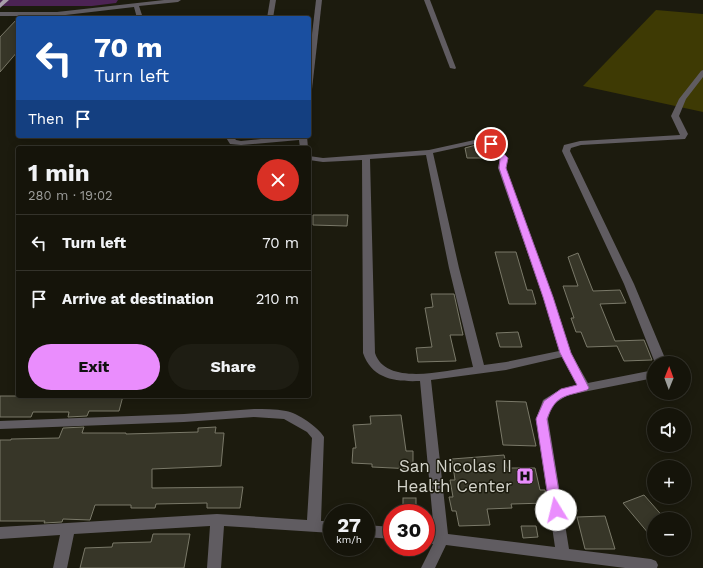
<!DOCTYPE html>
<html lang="en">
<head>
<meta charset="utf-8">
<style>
	body { margin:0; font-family:"Work Sans",sans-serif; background:#1e1d13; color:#f1f3f6; height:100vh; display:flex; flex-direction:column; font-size:15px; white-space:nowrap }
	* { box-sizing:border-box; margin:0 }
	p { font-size:13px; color:#9d9e9c }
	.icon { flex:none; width:22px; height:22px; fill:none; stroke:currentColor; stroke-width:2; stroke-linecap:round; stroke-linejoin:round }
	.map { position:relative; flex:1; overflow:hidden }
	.panel { position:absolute; left:16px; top:146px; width:295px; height:252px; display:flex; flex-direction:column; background:#15140a; border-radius:4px; box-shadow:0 2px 10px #0003,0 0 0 1px #34332b }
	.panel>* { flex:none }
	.hud { position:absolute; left:16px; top:16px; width:295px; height:122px; border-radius:4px; box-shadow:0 2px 10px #0003,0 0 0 1px #34332b; background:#1a4fa0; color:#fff; overflow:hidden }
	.needle { width:26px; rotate:1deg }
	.tools { position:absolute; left:647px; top:356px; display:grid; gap:8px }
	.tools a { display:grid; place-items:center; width:44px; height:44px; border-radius:50%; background:#15140a; box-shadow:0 2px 10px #0003,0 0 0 1px #34332b; font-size:20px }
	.speed { position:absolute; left:323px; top:504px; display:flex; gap:8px; font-size:20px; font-weight:700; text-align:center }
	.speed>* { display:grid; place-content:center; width:52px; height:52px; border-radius:50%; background:#15140a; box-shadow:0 2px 10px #0003,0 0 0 1px #34332b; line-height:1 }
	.speed small { font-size:10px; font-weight:400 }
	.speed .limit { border:6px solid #d22; background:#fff; color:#111 }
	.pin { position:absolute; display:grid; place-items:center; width:34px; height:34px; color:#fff; margin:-17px; border:2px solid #fff; border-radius:50%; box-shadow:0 1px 4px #0007 }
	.me { position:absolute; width:44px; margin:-22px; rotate:351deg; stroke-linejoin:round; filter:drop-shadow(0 0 3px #0008) }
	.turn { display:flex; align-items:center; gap:14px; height:84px; padding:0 12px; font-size:18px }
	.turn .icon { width:52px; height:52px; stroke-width:2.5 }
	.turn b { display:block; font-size:28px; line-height:34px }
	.then { display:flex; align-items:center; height:38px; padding:0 12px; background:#0003; gap:8px; font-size:15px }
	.round { display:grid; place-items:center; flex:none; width:42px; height:42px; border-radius:21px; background:#1e1d13 }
	.summary { display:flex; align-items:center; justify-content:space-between; height:68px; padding:0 12px }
	h1 { font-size:24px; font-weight:700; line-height:30px }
	.button { display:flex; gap:8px; margin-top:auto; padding:8px 12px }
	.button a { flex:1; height:46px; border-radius:24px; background:#ea8dfd; color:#111; font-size:16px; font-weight:700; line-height:46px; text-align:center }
	.button a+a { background:#1e1d13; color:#f1f3f6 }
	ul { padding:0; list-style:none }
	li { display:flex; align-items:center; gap:12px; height:56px; padding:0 12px; border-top:1px solid #34332b }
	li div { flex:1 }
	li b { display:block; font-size:15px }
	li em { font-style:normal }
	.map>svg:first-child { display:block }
</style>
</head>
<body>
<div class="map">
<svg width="703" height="568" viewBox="0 0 703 568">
	<rect width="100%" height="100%" fill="#1c1b0e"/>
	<path fill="#3e3a04" d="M 656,10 L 703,14 L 703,112 L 583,86 Z"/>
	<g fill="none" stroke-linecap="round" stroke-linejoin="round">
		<path fill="#4c2354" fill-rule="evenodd" d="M 0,0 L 118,0 L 116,3 L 92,6 L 0,6 Z"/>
	</g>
	<g fill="#373628" stroke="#7a7969">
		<path d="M 18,18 L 18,51 L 0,72 L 0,37 Z"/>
		<path d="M 476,145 L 487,147 L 494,158 L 467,158 L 465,148 Z"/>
		<path d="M 313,215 L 348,215 L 347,226 L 313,225 Z"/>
		<path d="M 495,252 L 516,252 L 527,290 L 532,290 L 536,304 L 509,304 Z"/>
		<path d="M 578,253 L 593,291 L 620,290 L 626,303 L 600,304 L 615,341 L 644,340 L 652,360 L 624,361 L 617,346 L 587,347 L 581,332 L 576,332 L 571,318 L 574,318 L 563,286 L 578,286 L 568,257 Z"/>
		<path d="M 431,294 L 454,294 L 463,335 L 450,335 L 456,361 L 418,362 L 416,348 L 432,347 L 425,308 L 433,307 Z"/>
		<path d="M 518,332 L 522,347 L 500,347 L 496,333 Z"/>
		<path d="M 0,396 L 123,396 L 119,411 L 89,411 L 87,416 L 68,417 L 69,412 L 33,412 L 31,417 L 0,417 Z"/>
		<path d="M 496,401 L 526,402 L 536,446 L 503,445 Z"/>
		<path d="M 401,415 L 406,451 L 413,451 L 413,469 L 372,467 L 372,464 L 352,463 L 353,448 L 356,448 L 353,425 L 371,424 L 370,416 Z"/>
		<path d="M 84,427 L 82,433 L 126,433 L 126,434 L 198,432 L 198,428 L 216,427 L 215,433 L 224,433 L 221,466 L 152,469 L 152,488 L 243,487 L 240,508 L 207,508 L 207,503 L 156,504 L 155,508 L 131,508 L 131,505 L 95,505 L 90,520 L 63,519 L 62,522 L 44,523 L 45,521 L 0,521 L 0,440 L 11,440 L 11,439 L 59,438 L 63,428 Z"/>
		<path d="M 504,455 L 507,468 L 535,468 L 540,490 L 545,490 L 547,503 L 511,504 L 512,508 L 487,509 L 490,525 L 459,526 L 456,511 L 452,511 L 449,497 L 453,497 L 450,480 L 455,480 L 452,459 Z"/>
		<path d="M 644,495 L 665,519 L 654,519 L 654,540 L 623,503 Z"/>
		<rect x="403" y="498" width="13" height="15"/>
		<path d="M 605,516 L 615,549 L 585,549 L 577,517 Z"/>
		<path d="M 521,526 L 536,526 L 538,537 L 523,538 Z"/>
		<path d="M 153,534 L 190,534 L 184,568 L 80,568 L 85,548 L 112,547 L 113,543 L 151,542 Z"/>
	</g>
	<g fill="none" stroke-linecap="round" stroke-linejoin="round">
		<g fill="#605c61" fill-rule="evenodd">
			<path d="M 164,0 L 181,0 L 178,2 L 139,6 L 143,18 L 137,18 L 134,7 L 57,16 L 0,16 L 0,12 L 57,12 Z"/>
			<path d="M 270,0 L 276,0 L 273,18 L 267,18 Z"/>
			<path d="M 316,0 L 322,0 L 312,89 L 309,91 L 309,60 Z"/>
			<path d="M 424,0 L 430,0 L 456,68 L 455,69 L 450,68 Z"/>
			<path d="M 703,70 L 703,77 L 686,99 L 679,116 L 688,134 L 685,139 L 581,145 L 571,148 L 570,151 L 634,284 L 667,363 L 655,363 L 624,284 L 562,151 L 564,145 L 580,141 L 680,135 L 671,116 L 679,99 L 701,71 Z"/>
			<path d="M 225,136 L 233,136 L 236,140 L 241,141 L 289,136 L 307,136 L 308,148 L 300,148 L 299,140 L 241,145 L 230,144 Z"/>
			<path d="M 479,139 L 494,142 L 508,158 L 506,168 L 553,297 L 571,353 L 588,383 L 654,370 L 654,378 L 568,395 L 552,405 L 548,419 L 569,549 L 651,559 L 656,561 L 658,565 L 657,568 L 625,568 L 446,545 L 435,568 L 421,568 L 433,544 L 426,543 L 426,531 L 434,532 L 420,381 C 395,382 372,379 363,353 L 362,160 L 323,162 L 309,160 L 309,156 L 323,158 L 429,150 ZM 479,143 L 488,146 L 500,158 L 498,168 L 543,297 L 559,351 L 506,362 L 484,365 L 459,268 L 433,153 ZM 426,155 L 449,268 L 473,367 C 447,370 386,387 375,353 L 370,159 ZM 562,357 L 577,385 L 561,389 L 543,400 L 536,419 L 555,547 L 448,534 L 431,380 L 506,370 Z"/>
			<path d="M 254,409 C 264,409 275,409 286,411 C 298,413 318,427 324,437 L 321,521 L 332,521 L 332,533 L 224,526 L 221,568 L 207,568 L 210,526 L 74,534 L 67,568 L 53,568 L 60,535 L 0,539 L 0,527 L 217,514 L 307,520 L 312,438 L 307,432 L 284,419 L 254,417 L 184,422 L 0,429 L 0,421 L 184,414 Z"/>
			<path d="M 366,525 L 392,527 L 392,539 L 366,537 Z"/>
		</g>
		<path fill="#a89eaa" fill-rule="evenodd" d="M 3,0 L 9,0 L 0,8 L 0,3 Z"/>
	</g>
	<path fill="#ea8dfd" stroke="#985ca4" d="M 491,142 L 493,143 L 508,158 L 506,168 L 553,297 L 571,353 L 589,388 L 587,390 C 565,397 556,394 547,419 L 562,510 L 560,513 L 556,515 L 551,513 L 550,510 L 536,419 L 544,401 L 561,389 L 577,385 L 560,353 L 543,297 L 499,168 L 500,159 L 487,144 Z"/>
	<defs>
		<g id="hospital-square" transform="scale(0.9)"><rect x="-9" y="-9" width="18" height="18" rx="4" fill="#ea8dfd" stroke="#1c1b0e"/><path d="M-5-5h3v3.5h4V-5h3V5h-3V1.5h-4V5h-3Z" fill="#111"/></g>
	</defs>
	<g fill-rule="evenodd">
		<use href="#hospital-square" x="525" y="476"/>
	</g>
	<g text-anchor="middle" stroke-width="3" stroke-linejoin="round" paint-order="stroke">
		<g font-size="17" fill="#d4d4cb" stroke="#1c1b0e" text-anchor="end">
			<text x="512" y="472">San Nicolas II<tspan x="512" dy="20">Health Center</tspan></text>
		</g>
	</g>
</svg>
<div class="tools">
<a><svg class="needle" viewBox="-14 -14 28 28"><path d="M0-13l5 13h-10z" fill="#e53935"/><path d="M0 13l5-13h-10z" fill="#9d9e9c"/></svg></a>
<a><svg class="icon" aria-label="sound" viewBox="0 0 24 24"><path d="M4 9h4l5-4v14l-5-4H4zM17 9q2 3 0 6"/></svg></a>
<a>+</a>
<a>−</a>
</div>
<div class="speed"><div>27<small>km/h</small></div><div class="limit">30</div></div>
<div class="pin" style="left:491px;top:144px;background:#d93025"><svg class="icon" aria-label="arrive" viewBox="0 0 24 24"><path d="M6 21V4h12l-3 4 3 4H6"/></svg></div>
<svg class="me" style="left:556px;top:510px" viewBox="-20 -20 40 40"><circle r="19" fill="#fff"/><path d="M0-13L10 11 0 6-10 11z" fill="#ea8dfd"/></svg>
<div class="hud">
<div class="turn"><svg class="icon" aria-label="left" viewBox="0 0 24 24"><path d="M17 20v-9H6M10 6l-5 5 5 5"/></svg><div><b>70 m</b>Turn left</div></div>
<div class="then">Then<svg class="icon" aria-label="arrive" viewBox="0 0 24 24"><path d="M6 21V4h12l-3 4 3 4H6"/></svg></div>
</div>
<section class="panel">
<div class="summary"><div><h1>1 min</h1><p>280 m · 19:02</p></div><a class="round" style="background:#d93025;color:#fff"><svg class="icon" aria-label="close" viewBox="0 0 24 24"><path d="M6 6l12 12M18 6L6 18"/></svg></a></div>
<ul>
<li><svg class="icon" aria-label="left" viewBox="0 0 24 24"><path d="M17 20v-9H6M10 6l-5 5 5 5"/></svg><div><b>Turn left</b></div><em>70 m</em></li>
<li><svg class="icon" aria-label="arrive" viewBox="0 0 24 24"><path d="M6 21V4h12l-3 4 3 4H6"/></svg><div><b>Arrive at destination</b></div><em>210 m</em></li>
</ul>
<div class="button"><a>Exit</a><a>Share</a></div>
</section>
</div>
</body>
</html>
